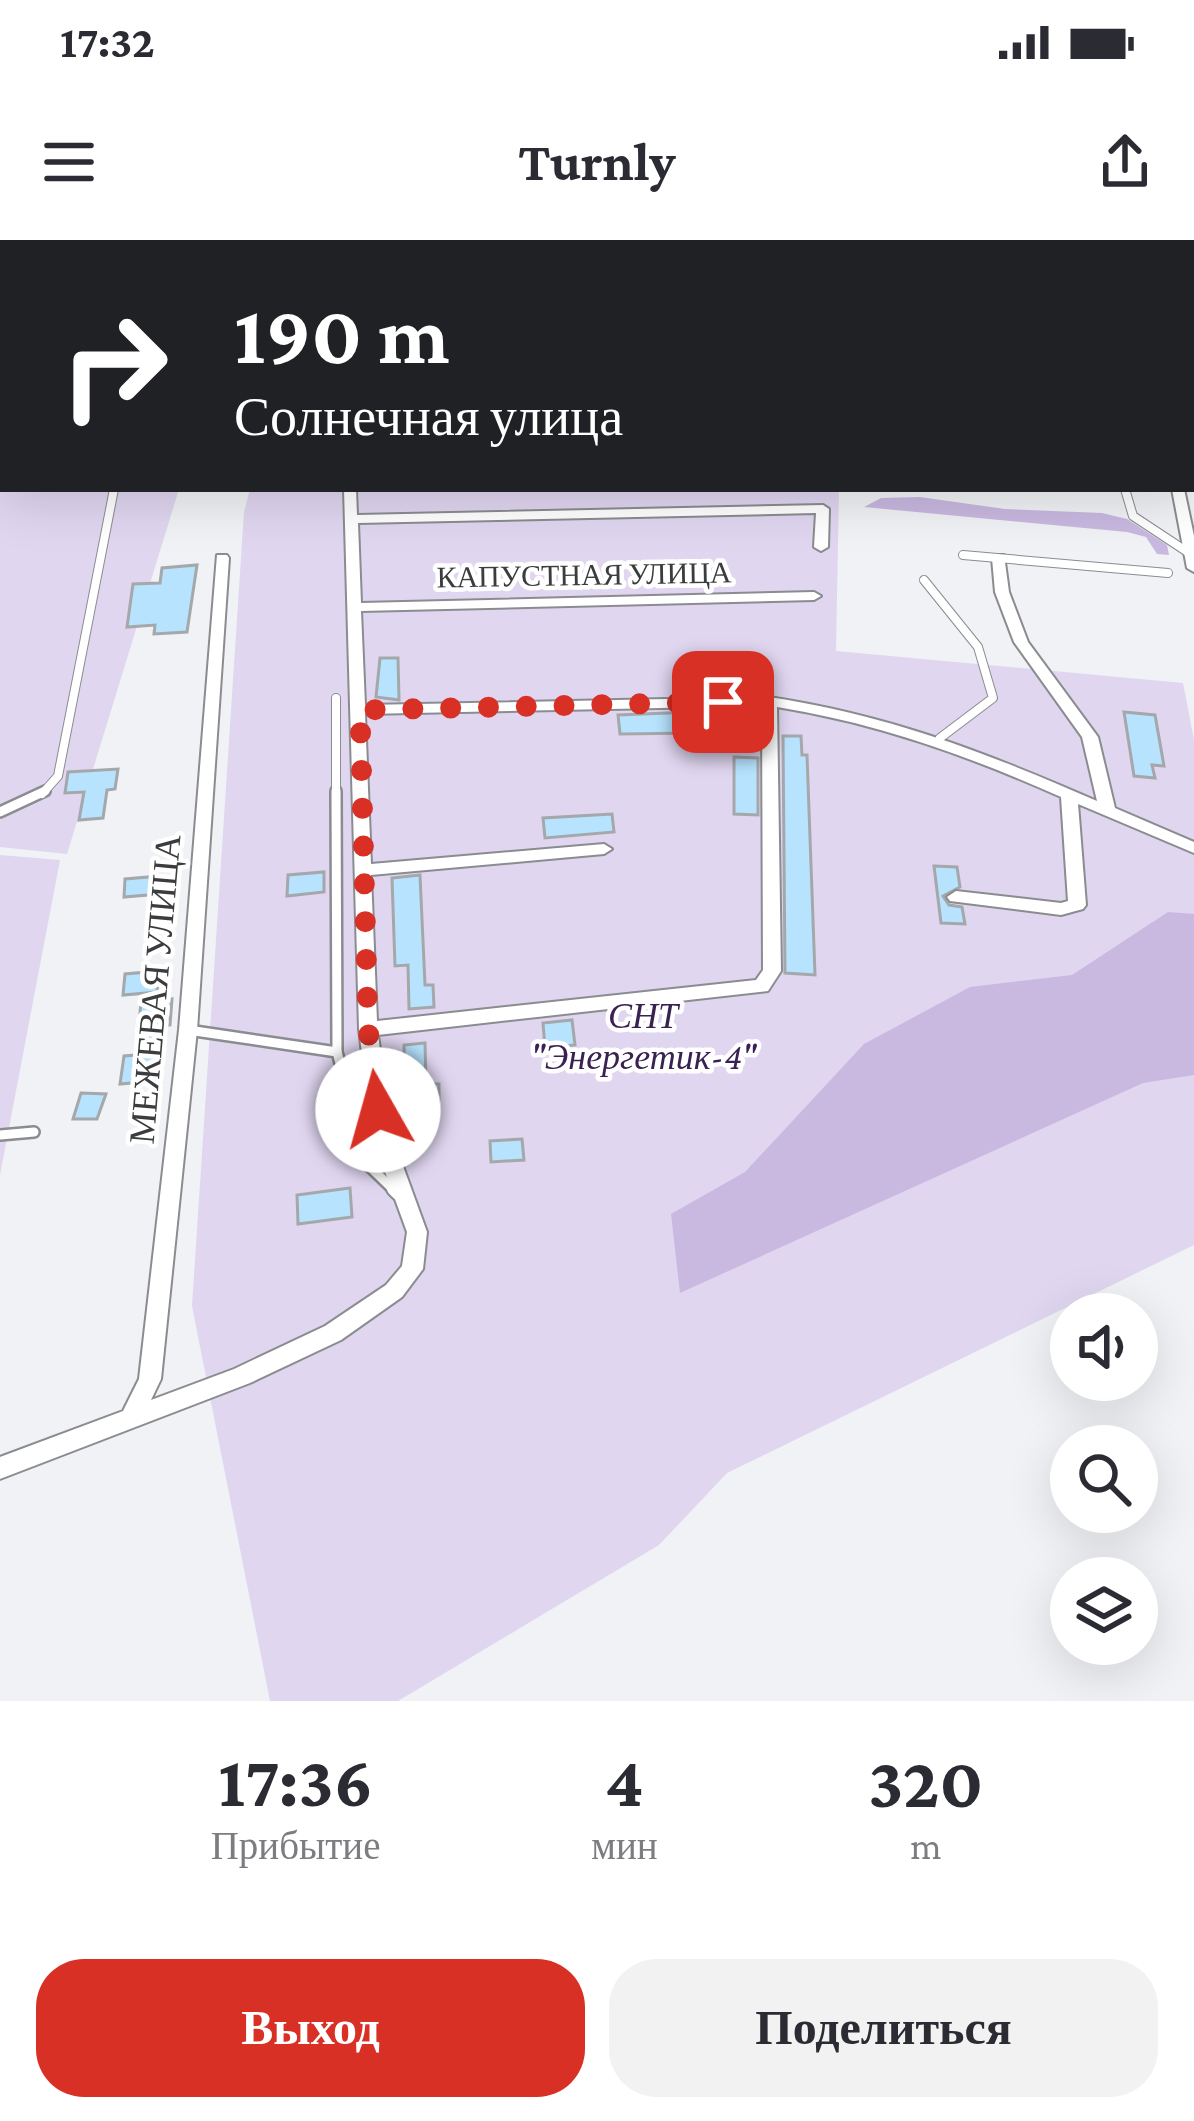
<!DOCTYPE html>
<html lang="ru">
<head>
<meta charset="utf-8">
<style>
	body { margin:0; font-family:"Crimson Pro",serif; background:#f2f2f3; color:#2b2b33; height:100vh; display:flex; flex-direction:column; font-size:45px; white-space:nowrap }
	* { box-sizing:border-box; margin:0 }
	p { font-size:39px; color:#7c7c81 }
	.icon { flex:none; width:66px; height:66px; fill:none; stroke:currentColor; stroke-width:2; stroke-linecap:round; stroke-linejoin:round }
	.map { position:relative; height:1461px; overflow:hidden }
	.details { display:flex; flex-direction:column; background:#fff; flex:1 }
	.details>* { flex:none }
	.banner { position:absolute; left:0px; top:0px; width:1194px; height:252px; box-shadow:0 12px 48px #0002; background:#202124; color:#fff; overflow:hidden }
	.controls { position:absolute; left:1050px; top:1053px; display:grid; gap:24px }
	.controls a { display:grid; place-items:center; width:108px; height:108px; border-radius:50%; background:#fff; box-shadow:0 12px 48px #0002; font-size:60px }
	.pin { position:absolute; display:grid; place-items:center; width:102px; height:102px; color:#fff; margin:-51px; border-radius:24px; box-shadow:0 6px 18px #0006 }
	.me { position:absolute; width:132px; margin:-66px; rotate:353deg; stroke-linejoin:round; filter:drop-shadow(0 0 9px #0008) }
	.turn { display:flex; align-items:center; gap:42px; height:252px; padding:0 36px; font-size:54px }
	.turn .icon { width:156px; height:156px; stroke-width:2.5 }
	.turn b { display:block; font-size:84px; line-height:102px }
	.eta { display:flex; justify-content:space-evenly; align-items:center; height:204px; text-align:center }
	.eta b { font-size:72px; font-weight:700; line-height:84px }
	.action { display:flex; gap:24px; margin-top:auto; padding:24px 36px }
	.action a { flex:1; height:138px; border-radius:48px; background:#d93025; color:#fff; font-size:48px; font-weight:700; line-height:138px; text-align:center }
	.action a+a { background:#f2f2f3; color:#2b2b33 }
	.status { display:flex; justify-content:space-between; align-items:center; height:84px; padding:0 60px; background:#fff; direction:ltr }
	.status svg { height:33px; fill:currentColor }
	header { display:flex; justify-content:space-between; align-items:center; height:156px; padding:0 36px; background:#fff; font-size:54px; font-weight:700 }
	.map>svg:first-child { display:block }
</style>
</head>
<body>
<div class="status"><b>17:32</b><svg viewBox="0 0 49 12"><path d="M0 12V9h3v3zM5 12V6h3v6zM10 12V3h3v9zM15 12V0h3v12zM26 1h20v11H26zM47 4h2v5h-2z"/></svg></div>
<header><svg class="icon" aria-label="menu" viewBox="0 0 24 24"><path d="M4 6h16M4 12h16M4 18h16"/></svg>Turnly<svg class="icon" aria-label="share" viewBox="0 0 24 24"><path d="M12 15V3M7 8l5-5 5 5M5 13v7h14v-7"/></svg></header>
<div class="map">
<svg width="1194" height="1461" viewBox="0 0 1194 1461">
	<rect width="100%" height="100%" fill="#f0f2f5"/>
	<g fill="#e0d6f0">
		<path d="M 0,0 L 256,0 L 3,3 L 3,249 L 179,249 L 67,614 L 0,607 Z"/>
		<path d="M 315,0 L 844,0 L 314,3 Z"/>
		<path d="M 250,249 L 839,249 L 836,411 L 1183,443 L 1194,500 L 1194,1005 L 727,1233 L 659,1305 L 398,1461 L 270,1461 L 192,1066 L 244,272 Z"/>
		<path d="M 0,615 L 60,620 L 0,935 Z"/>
	</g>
	<g fill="#c9b8e0">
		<path d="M 920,257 L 1005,269 L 1102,273 L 1127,279 L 1167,305 L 1169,315 L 1157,314 L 1146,297 L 1127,292 L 864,267 L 881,258 Z"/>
		<path d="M 1168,672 L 1194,674 L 1194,835 L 1143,843 L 680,1053 L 671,974 L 745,932 L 864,804 L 970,747 L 1072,735 Z"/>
	</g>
	<g fill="#b7e3fe" stroke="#a5a8ab" stroke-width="3">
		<path d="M 197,325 L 187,392 L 154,394 L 155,385 L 127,387 L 133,344 L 160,343 L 162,328 Z"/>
		<path d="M 380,418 L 398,418 L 399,460 L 376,457 Z"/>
		<path d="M 693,472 L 696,493 L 620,494 L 618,475 Z"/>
		<path d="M 1124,472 L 1155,475 L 1164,526 L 1152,525 L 1155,538 L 1134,536 Z"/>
		<path d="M 783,496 L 801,496 L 802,515 L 807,515 L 815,735 L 785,733 Z"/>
		<path d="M 734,517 L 758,518 L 758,575 L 734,574 Z"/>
		<path d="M 118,529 L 115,549 L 107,550 L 103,578 L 79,580 L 84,552 L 65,553 L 68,532 Z"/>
		<path d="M 612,574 L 614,592 L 545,598 L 543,578 Z"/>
		<path d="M 934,626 L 957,627 L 960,647 L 943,656 L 949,665 L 962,667 L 965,684 L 941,683 Z"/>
		<path d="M 324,632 L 324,652 L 287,656 L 288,635 Z"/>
		<path d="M 420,635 L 425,745 L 433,745 L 434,767 L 409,769 L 408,725 L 395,726 L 392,638 Z"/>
		<path d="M 161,636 L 159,654 L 124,657 L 125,639 Z"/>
		<path d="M 159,731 L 157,752 L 123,755 L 125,734 Z"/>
		<path d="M 172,759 L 170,785 L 161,786 L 153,841 L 120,844 L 124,816 L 136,815 L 141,762 Z"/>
		<path d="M 572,780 L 575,805 L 545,808 L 543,783 Z"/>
		<path d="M 425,803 L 426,844 L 439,844 L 439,861 L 405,863 L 404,805 Z"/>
		<path d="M 81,853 L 106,854 L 97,879 L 73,879 Z"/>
		<path d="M 522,899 L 524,920 L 491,922 L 490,901 Z"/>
		<path d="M 350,948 L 352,977 L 298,984 L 297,955 Z"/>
	</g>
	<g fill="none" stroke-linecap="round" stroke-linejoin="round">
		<g stroke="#8a8c8f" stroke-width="10">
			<g id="service-far2">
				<path d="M 1125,249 L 1133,276 L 1192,315"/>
				<path d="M 963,315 L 1168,333"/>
				<path d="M 924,340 L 978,407 L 993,458 L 940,498"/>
				<path d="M 336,458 L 336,554"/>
				<path d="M 42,554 L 58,536 L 114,249"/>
			</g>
		</g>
		<g stroke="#8a8c8f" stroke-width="14">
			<g id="service-far1">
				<path d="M 336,551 L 337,812"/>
				<path d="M 0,572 L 45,551"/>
				<path d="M 188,790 L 337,812 L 367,924 L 396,952"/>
				<path d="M 0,895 L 34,892"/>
			</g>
		</g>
		<g stroke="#8a8c8f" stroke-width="16">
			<path id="service" d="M 393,949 L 398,954"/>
		</g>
		<g stroke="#8a8c8f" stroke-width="4">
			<g id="minor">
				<path d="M 88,0 L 98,0 L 97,3 L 87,3 Z"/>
				<path d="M 372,0 L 382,0 L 381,3 L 371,3 Z"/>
				<path d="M 1119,0 L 1129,0 L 1130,3 L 1120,3 Z"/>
				<path d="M 3,179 L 3,192 L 0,193 L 0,180 Z"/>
				<path d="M 344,249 L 356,249 L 357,275 L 823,265 L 829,269 L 828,307 L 821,311 L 814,307 L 816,273 L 358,283 L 361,363 L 814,352 L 821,356 L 814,360 L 361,371 L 365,465 L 769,457 C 889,475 987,513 1097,561 L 1082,497 L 1014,402 L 995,352 L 992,318 L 994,315 L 1004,315 L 1009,352 L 1028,402 L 1098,497 L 1115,568 L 1194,602 L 1194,613 L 1078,564 L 1086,665 L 1083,669 L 1061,675 L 950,661 L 947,657 L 956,651 L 1061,663 L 1068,661 L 1061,557 C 969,516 877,483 777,467 L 781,731 L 768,751 L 378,795 L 392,896 L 427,992 L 423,1029 L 402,1057 L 341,1100 L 250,1143 L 0,1239 L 0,1217 L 123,1171 L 139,1139 L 179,790 L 217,315 L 227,315 L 229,318 L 197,790 L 161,1139 L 151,1160 L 234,1129 L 325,1086 L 386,1045 L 402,1026 L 407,992 L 372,896 L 359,789 ZM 762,466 L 763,730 L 756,740 L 377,781 L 371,635 L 604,614 L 612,609 L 604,604 L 371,624 L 365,474 Z"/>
				<path d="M 1172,249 L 1184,249 L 1194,296 L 1194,332 L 1187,328 Z"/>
			</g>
		</g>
		<use href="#service-far2" stroke="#fff" stroke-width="8"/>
		<use href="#service-far1" stroke="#fff" stroke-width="9"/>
		<use href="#service" stroke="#fff" stroke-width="12"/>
		<use href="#minor" fill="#fff" fill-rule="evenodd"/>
	</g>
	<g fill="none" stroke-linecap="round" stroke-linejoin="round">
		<path stroke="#d93025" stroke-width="21" stroke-dasharray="0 37.8" d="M 378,870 L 368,789 L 360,470 L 723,462"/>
	</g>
	<g text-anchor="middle" stroke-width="9" stroke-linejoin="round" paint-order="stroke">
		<g font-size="30" fill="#3b3c3d" stroke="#fff">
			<text transform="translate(584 335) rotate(-1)" y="10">КАПУСТНАЯ УЛИЦА</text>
		</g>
		<g font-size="36" fill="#3b3c3d" stroke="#fff">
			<text transform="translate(154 749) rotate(-85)" y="13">МЕЖЕВАЯ УЛИЦА</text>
		</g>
		<g font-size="36" font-style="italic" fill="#392152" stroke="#fff">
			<text x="643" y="788">СНТ<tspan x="643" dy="41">"Энергетик-4"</tspan></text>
		</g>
	</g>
</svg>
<div class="controls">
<a><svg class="icon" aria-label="sound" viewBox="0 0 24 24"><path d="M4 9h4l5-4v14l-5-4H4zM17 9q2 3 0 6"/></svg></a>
<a><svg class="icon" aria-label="search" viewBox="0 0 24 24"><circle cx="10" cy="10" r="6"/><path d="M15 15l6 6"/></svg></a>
<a><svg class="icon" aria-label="layers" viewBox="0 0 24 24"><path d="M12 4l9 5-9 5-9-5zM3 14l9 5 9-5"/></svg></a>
</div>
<div class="pin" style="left:723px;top:462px;background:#d93025"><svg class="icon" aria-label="arrive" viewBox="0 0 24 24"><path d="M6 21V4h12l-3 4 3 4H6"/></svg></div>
<svg class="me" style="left:378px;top:870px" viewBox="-20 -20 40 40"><circle r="19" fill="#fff"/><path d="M0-13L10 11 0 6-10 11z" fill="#d93025"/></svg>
<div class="banner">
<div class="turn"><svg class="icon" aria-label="right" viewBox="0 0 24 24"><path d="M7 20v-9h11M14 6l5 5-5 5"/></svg><div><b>190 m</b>Солнечная улица</div></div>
</div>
</div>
<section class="details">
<div class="eta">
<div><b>17:36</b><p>Прибытие</p></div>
<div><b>4</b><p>мин</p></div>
<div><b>320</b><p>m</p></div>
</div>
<div class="action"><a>Выход</a><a>Поделиться</a></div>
</section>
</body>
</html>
